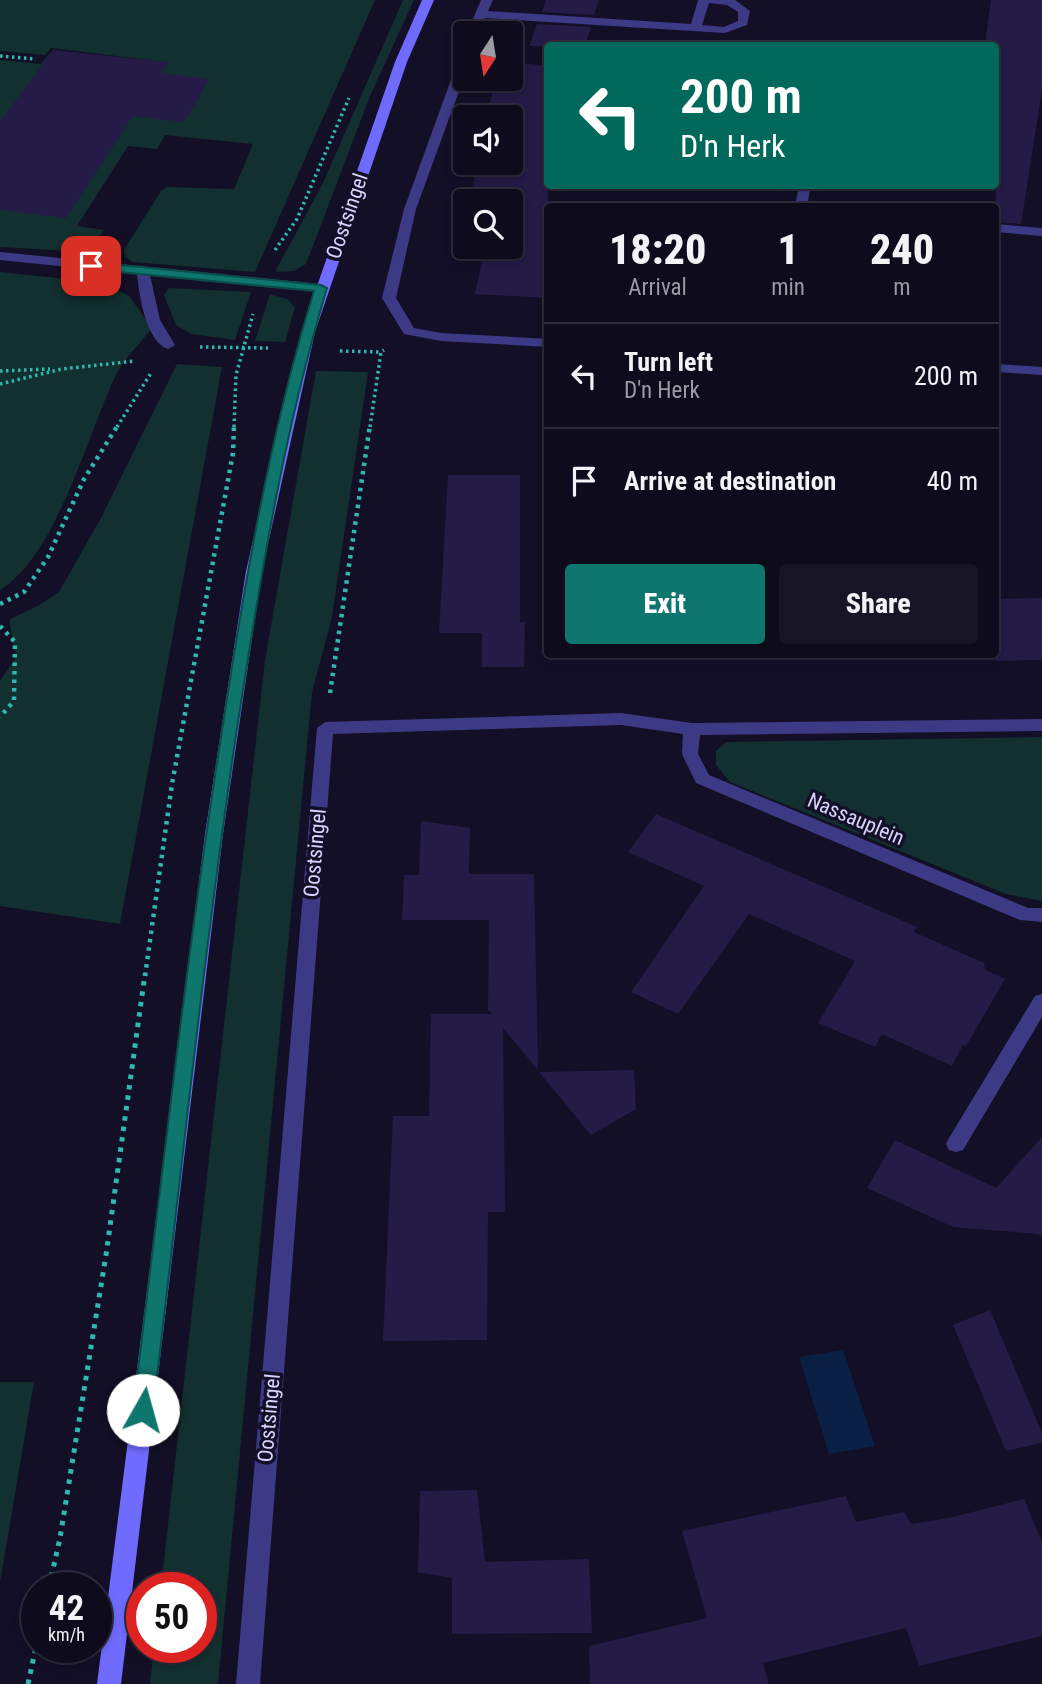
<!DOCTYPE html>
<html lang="en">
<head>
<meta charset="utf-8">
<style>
	body { margin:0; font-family:"Roboto Condensed",sans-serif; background:#171425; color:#f1f3f6; height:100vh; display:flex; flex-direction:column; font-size:26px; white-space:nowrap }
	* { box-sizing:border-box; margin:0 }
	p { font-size:23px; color:#9b9ba3 }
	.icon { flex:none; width:38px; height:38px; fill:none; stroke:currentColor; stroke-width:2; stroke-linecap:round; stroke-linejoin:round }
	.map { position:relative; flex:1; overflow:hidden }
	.panel { position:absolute; left:544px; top:203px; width:455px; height:455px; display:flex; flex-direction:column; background:#0e0b1c; border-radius:7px; box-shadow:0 4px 10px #0003,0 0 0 2px #2e2b3b }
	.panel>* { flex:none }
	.top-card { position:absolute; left:544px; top:42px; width:455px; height:147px; border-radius:7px; box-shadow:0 4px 10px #0003,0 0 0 2px #2e2b3b; background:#00695c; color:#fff; overflow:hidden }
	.needle { width:46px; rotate:192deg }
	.fabs { position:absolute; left:453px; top:21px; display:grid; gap:14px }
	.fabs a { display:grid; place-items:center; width:70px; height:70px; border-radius:7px; background:#0e0b1c; box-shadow:0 4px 10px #0003,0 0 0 2px #2e2b3b; font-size:35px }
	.speed { position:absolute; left:21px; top:1572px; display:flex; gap:14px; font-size:35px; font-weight:700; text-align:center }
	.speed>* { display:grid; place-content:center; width:91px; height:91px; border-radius:50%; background:#0e0b1c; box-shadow:0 4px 10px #0003,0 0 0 2px #2e2b3b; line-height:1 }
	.speed small { font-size:18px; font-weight:400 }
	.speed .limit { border:10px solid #d22; background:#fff; color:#111 }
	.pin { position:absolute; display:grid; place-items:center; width:60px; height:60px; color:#fff; margin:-30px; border-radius:14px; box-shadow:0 4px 10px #0006 }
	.me { position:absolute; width:77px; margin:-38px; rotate:7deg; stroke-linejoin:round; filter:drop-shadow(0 0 5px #0008) }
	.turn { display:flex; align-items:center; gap:24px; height:147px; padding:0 21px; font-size:32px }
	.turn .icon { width:91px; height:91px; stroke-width:2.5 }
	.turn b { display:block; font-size:49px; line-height:60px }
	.eta { display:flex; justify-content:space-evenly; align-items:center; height:119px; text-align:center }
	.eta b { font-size:42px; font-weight:800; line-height:49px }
	.cta { display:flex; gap:14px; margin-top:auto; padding:14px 21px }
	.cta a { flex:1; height:80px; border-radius:7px; background:#0f766e; color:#fff; font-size:28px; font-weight:800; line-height:80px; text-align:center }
	.cta a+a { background:#171425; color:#f1f3f6 }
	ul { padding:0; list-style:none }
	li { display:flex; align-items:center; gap:21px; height:105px; padding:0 21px; border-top:2px solid #2e2b3b }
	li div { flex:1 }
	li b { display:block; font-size:26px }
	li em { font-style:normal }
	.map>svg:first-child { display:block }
</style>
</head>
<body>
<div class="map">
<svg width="1042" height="1684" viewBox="0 0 1042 1684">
	<rect width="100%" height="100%" fill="#130f26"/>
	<g fill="#12302f">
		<path d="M 0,0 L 375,0 L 255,272 L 133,262 L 125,257 L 124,250 L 161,191 L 167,187 L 234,189 L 253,144 L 165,135 L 157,149 L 128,146 L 77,226 L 104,230 L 86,252 L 0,247 L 0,60 L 41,64 L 50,53 L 165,66 L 166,62 L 51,48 L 45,55 L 0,51 Z"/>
		<path d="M 403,0 L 414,0 L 370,96 L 306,264 L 294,271 L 277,272 L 276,270 L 323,183 Z"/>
		<path d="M 0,272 L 105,283 L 129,296 L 152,328 C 141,343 124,358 116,375 C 87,435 57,555 0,590 Z"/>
		<path d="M 169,288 L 251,292 L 235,340 L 191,334 L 176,325 L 164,295 Z"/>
		<path d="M 270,294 L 287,299 L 295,307 L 285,342 L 255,341 Z"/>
		<path d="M 177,364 L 222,367 L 120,924 L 0,906 L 0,681 L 17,656 C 14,646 9,628 10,619 L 38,606 L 59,592 L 101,518 Z"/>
		<path d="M 316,371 L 368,372 L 332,617 L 312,692 L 218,1684 L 150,1684 L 154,1647 L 201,1647 L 201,1587 L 161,1587 L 265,660 Z"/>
		<path d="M 1042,737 L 1042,901 L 1006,894 L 730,782 L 716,765 L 716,751 L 726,742 Z"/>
		<path d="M 0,1382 L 34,1382 L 0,1582 Z"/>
	</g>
	<path fill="#0a1f44" d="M 843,1350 L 875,1446 L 829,1454 L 799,1357 Z"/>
	<g fill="#241b47">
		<path d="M 546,0 L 599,0 L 594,15 L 542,12 Z"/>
		<path d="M 991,0 L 1042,0 L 1042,90 L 1021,224 L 996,222 L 996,46 L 985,46 Z"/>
		<path d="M 537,24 L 591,27 L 585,46 L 529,46 Z"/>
		<path d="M 53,50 L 169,62 L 161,73 L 210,79 L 184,122 L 133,116 L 66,218 L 0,210 L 0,122 Z"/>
		<path d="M 511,62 L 548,66 L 548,298 L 475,294 L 485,247 L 511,247 L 511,201 L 469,201 L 478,163 L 511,163 L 511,117 L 486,117 L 496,79 L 511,79 Z"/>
		<path d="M 448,475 L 520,475 L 520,622 L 525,622 L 524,667 L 482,667 L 482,633 L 439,633 Z"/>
		<path d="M 1042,598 L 1042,660 L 996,661 L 996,599 Z"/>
		<path d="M 656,814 L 917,927 L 914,932 L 984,963 L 985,970 L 1005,979 L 966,1046 L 963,1045 L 952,1066 L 882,1034 L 875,1047 L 818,1023 L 855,961 L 749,914 L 678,1014 L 631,992 L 704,886 L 628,852 Z"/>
		<path d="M 421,821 L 470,828 L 469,874 L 534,874 L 538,1070 L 503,1028 L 505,1212 L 488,1212 L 487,1340 L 383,1341 L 393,1116 L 429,1116 L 431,1014 L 492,1014 L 488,1010 L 489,920 L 402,920 L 404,875 L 419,875 Z"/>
		<path d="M 634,1070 L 636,1109 L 591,1135 L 539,1072 Z"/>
		<path d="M 1042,1137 L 1042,1237 L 1038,1234 L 953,1227 L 867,1188 L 895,1140 L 996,1188 Z"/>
		<path d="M 990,1310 L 1042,1433 L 1042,1443 L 1006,1451 L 953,1325 Z"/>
		<path d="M 477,1490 L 485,1562 L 589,1559 L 592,1633 L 452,1634 L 452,1578 L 418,1572 L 420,1491 Z"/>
		<path d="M 846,1496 L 856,1522 L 904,1512 L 911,1524 L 949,1518 L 1024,1499 L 1042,1542 L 1042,1636 L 919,1666 L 906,1628 L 763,1663 L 769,1684 L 590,1684 L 589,1646 L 707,1618 L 682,1531 Z"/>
	</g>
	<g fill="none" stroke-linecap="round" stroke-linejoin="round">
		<g stroke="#2fb8b0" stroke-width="3.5" stroke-dasharray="2.5 3.5" stroke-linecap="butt">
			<path d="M 0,56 L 36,59"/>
			<path d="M 275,250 L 297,219 L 349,98"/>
			<path d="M 200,347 L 268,348"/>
			<path d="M 340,351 L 381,352"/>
			<path d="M 0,371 L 50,369"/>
			<path d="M 0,384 L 62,369 L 135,361"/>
			<path d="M 117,427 L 151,373"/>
			<path d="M 234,427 L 236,375 L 253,314"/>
			<path d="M 370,427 L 381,352 L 384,350"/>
		</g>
		<g stroke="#2fb8b0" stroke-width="4.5" stroke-dasharray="3.5 5" stroke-linecap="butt">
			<path d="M 0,604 L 24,592 L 48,557 L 84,479 L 118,425"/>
			<path d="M 0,626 L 15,642 L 14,701 L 0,717"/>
			<path d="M 330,693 L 370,425"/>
			<path d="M 145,976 L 172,784 L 233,453 L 234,425"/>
		</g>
		<g stroke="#2fb8b0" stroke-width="5" stroke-dasharray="4.5 6" stroke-linecap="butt">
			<path d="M 49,1587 L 60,1538 L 106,1255 L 145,974"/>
			<path d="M 28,1684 L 37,1642"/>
		</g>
		<g fill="#3d3a85" fill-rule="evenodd">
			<path d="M 799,186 L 811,186 L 807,206 L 795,206 Z"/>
			<path d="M 996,224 L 1042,228 L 1042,236 L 996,232 Z"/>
		</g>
		<g fill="#3d3a85" fill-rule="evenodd">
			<path d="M 481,0 L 493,0 L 488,11 L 691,24 L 698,0 L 735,0 L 750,11 L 747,25 L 725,33 L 485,18 L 479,33 L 467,33 ZM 709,3 L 727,5 L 738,12 L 738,21 L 724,27 L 702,25 Z"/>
			<path d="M 466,52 L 466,72 L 416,209 L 396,298 L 414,328 L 441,333 L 548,339 L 548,347 L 441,341 L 404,334 L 382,298 L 404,209 L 460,55 Z"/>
			<path d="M 0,252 L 321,284 L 328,288 L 321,292 L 150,275 L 160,320 L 175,345 L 168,349 C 146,342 139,294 137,274 L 0,260 Z"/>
			<path d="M 996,364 L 1042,367 L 1042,375 L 996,372 Z"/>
			<path d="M 621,713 L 692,723 L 1042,719 L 1042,731 L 700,735 L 698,754 L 709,775 L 1028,908 L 1042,908 L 1042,922 L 1020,920 L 696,783 L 682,754 L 683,734 L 621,725 L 333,734 L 260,1684 L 236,1684 L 317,728 L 325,722 Z"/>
			<path d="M 1042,994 L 1042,1017 L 963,1150 L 956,1152 L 949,1150 L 946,1144 L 949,1138 L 1035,996 Z"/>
		</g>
		<path fill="#6f6bff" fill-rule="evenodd" d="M 422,0 L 434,0 L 407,62 L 315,332 L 262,571 L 223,834 L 121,1684 L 97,1684 L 205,834 L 246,571 L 301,332 L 395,62 Z"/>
	</g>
	<path fill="#0f766e" stroke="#0a4d48" stroke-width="2" d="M 91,262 L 321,285 L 327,288 C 283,434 259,585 236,735 C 203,959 180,1185 153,1410 L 150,1416 L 143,1419 L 136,1416 L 133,1410 C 161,1186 186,960 221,737 C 244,587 269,436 314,291 L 87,269 L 85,266 Z"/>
	<g text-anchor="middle" stroke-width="7" stroke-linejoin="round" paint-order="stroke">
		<g font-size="21" fill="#d9d4ff" stroke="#130f26">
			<text transform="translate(347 216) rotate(-71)" y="7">Oostsingel</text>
			<text transform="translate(856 819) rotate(23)" y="7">Nassauplein</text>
			<text transform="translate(315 853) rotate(-85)" y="7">Oostsingel</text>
			<text transform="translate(269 1418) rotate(-85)" y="7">Oostsingel</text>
		</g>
	</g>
</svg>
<div class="fabs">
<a><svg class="needle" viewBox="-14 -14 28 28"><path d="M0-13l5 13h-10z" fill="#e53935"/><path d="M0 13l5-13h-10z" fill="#9b9ba3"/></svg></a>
<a><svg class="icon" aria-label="sound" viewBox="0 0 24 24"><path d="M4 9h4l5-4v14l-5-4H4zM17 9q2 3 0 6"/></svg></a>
<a><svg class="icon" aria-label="search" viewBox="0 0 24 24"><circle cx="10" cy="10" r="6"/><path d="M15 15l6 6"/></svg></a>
</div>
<div class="speed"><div>42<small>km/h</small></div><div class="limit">50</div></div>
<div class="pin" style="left:91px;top:266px;background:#d93025"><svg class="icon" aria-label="arrive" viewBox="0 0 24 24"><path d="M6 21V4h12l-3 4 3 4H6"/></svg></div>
<svg class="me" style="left:143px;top:1410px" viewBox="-20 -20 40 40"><circle r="19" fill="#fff"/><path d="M0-13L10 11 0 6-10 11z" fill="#0f766e"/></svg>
<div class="top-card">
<div class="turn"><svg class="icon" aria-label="left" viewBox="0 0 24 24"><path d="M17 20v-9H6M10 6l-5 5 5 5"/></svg><div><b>200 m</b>D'n Herk</div></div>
</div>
<section class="panel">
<div class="eta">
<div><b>18:20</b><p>Arrival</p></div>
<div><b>1</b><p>min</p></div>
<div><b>240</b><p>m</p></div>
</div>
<ul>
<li><svg class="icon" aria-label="left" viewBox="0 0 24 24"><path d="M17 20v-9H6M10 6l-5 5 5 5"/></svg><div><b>Turn left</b><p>D'n Herk</p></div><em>200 m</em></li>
<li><svg class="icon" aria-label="arrive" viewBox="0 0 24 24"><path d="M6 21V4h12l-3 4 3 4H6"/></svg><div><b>Arrive at destination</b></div><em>40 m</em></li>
</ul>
<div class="cta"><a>Exit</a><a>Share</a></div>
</section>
</div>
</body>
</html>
